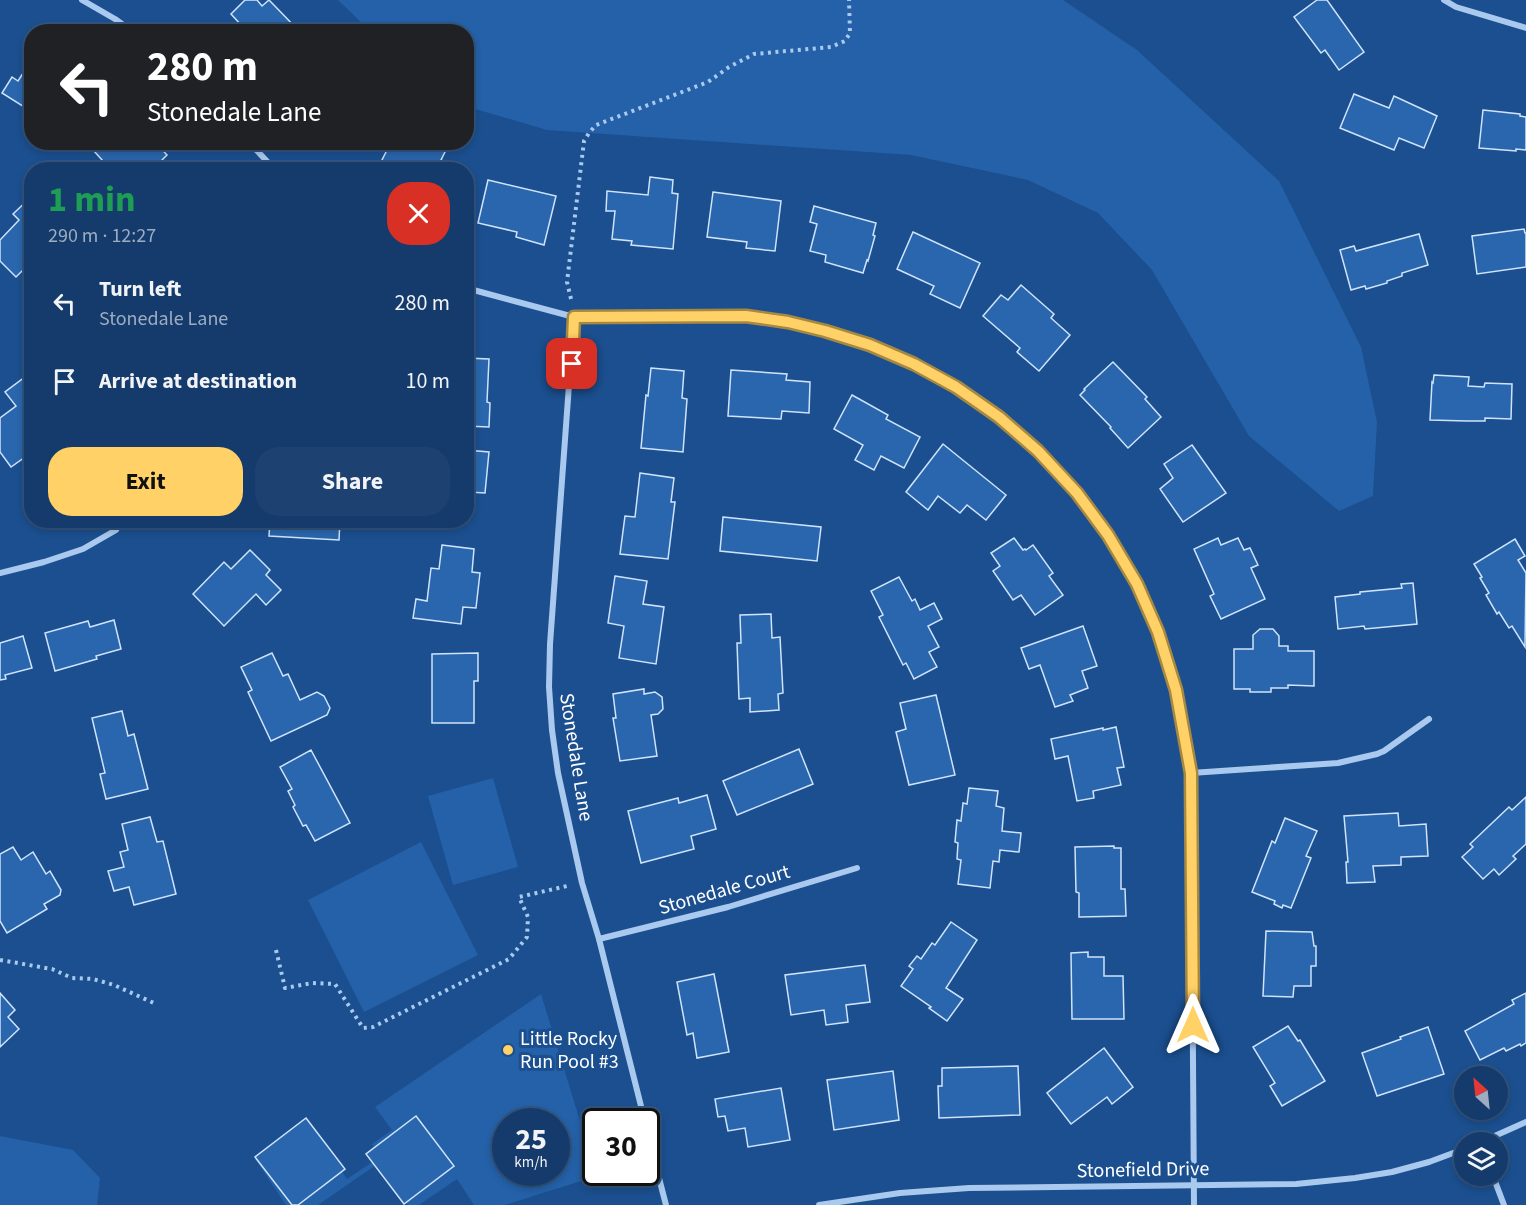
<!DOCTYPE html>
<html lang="en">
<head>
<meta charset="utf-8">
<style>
	body { margin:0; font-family:"Source Sans 3",sans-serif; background:#1d4271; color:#f1f3f6; height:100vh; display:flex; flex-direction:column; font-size:22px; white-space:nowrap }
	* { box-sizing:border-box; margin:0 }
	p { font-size:20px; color:#9dadc1 }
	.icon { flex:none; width:33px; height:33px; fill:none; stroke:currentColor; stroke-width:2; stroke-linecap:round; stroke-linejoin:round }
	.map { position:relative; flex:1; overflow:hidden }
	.drawer { position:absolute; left:24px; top:162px; width:450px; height:366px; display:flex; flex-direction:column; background:#143b6b; border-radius:24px; box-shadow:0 3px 9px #0003,0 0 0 2px #33557e }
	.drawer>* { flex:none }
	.guide { position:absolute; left:24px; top:24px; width:450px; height:126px; border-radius:24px; box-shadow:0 3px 9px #0003,0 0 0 2px #33557e; background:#202124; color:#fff; overflow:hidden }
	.needle { width:39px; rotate:333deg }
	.controls { position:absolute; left:1454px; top:1066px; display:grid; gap:12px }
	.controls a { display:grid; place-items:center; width:54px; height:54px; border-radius:50%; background:#143b6b; box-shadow:0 3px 9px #0003,0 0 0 2px #33557e; font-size:30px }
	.speed { position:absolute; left:492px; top:1108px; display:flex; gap:12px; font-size:30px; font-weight:700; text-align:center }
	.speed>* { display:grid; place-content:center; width:78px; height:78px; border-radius:50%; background:#143b6b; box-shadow:0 3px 9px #0003,0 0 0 2px #33557e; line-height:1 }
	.speed small { font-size:15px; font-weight:400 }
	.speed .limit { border:3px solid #111; border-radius:9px; background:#fff; color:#111 }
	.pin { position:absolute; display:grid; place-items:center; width:51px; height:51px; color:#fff; margin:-26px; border-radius:12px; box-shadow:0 3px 9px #0006 }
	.me { position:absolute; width:66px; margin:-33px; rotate:0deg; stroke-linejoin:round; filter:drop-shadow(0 0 4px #0008) }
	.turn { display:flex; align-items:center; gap:21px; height:126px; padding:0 24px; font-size:27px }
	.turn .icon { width:78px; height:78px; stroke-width:2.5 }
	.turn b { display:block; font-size:42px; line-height:51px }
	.round { display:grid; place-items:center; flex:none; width:63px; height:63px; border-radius:24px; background:#1d4271 }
	.summary { display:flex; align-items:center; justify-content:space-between; height:102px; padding:0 24px }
	h1 { font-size:36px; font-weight:700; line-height:45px; color:#1e9e55 }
	.button { display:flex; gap:12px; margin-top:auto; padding:12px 24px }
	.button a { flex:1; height:69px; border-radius:24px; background:#ffd166; color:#111; font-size:24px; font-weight:700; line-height:69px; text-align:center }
	.button a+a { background:#1d4271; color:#f1f3f6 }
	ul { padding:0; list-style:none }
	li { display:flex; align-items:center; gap:18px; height:78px; padding:0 24px }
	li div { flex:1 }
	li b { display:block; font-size:22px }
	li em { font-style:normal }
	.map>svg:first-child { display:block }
</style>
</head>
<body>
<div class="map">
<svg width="1526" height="1205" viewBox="0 0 1526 1205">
	<rect width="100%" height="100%" fill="#1b4f8f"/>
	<g fill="#2461a8" fill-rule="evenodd">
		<path d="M 338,0 L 1063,0 L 1137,50 L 1279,181 L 1361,347 L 1377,422 L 1373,496 L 1339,511 L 1249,436 L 1152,270 L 1098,213 L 1028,180 L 911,155 L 547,130 L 472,108 L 467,105 L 466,32 L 370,31 Z"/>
		<path d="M 493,778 L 518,867 L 453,885 L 428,796 Z"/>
		<path d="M 421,842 L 478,955 L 364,1012 L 308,900 Z"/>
		<path d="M 541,994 L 597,1176 L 505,1205 L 474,1205 L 457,1179 L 419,1205 L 408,1205 L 379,1163 L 318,1205 L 286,1205 L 255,1159 L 308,1123 L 347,1179 L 380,1157 L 372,1144 L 392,1130 L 375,1107 ZM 506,1122 L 556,1122 L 556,1173 L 506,1173 Z"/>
		<path d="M 0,1136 L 73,1150 L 100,1178 L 97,1205 L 0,1205 Z"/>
	</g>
	<g fill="#2a66ad" stroke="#cfe3fa" stroke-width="1.5">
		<path d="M 245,0 L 257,0 L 262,6 L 269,0 L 300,32 L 236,32 L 242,26 L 231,14 Z"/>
		<path d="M 1317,0 L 1327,0 L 1364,52 L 1339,70 L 1325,50 L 1321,53 L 1294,17 Z"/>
		<path d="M 27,67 L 32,70 L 32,112 L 2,93 L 12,77 L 18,81 Z"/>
		<path d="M 1354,94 L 1389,108 L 1394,96 L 1437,116 L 1424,148 L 1399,138 L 1394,150 L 1340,128 Z"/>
		<path d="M 1483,110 L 1520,114 L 1520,116 L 1526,117 L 1526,150 L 1516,149 L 1516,151 L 1479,148 Z"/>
		<path d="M 86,142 L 155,142 L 167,155 L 152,170 L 111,170 Z"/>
		<path d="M 391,142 L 450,142 L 441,160 L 461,170 L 396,170 L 381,162 Z"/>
		<path d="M 650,177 L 673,180 L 672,193 L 678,194 L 673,249 L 631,245 L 632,241 L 612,239 L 615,211 L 606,211 L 607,191 L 648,195 Z"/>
		<path d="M 488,180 L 556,196 L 544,245 L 516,237 L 517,232 L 478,223 Z"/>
		<path d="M 713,192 L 781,201 L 775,251 L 746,248 L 747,242 L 707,237 Z"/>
		<path d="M 32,196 L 32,261 L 16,277 L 0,261 L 0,240 L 19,220 L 13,214 Z"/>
		<path d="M 814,206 L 876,223 L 873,235 L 875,236 L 868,261 L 867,260 L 863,273 L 825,262 L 826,255 L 810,251 L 817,224 L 810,222 Z"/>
		<path d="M 1524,229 L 1525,233 L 1526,233 L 1526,267 L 1477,274 L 1472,236 Z"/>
		<path d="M 913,232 L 980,263 L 960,308 L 930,294 L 934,286 L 897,269 Z"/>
		<path d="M 1419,234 L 1428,265 L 1402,273 L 1402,276 L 1387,281 L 1387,283 L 1366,289 L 1365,286 L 1351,290 L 1340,250 L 1354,246 L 1356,251 Z"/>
		<path d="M 1021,285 L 1054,314 L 1051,318 L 1070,335 L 1039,371 L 1017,352 L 1020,348 L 983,316 L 1001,295 L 1008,300 Z"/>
		<path d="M 466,358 L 489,359 L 487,402 L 490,403 L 489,427 L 466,426 Z"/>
		<path d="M 1113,362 L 1147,397 L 1145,399 L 1161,417 L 1128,448 L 1110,428 L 1111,427 L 1080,395 L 1085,390 L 1084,389 Z"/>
		<path d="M 651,368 L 684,371 L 682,398 L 687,399 L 683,452 L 641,448 L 646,395 L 648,396 Z"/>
		<path d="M 731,370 L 787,374 L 786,380 L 810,382 L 809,413 L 782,411 L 781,419 L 728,416 Z"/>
		<path d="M 29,374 L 32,376 L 32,452 L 11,467 L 0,452 L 0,418 L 16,406 L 5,392 Z"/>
		<path d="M 1434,375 L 1469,377 L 1468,386 L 1484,387 L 1485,383 L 1512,384 L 1511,419 L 1485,418 L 1485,421 L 1467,421 L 1430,420 L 1432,382 L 1433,383 Z"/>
		<path d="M 852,395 L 888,415 L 886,419 L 920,437 L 904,468 L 881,456 L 874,470 L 855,460 L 863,445 L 834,429 Z"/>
		<path d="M 943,444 L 1006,495 L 986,520 L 967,505 L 960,513 L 938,496 L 928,510 L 906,492 Z"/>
		<path d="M 1192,445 L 1226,493 L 1183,522 L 1160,489 L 1173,478 L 1164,464 Z"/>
		<path d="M 466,450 L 489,452 L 485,493 L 468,492 L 466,509 Z"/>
		<path d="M 640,473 L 674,478 L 671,502 L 675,502 L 668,559 L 620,554 L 625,516 L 635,517 Z"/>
		<path d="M 723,517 L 821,527 L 817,561 L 720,551 Z"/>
		<path d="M 270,520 L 340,520 L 339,540 L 269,536 Z"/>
		<path d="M 1014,538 L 1023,550 L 1025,549 L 1026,550 L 1033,545 L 1053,573 L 1049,576 L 1063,595 L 1035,615 L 1021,595 L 1013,600 L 993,571 L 1000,566 L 991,553 Z"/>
		<path d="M 1218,538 L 1221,545 L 1238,538 L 1244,550 L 1250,548 L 1258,565 L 1251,568 L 1265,599 L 1221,619 L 1210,596 L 1214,594 L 1194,549 Z"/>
		<path d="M 1515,539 L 1525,556 L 1518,560 L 1526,573 L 1525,647 L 1512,626 L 1509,628 L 1499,612 L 1497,614 L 1486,595 L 1489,593 L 1480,578 L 1482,577 L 1474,564 Z"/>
		<path d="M 442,545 L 474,549 L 472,572 L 480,573 L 476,608 L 463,607 L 461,624 L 413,618 L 416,599 L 427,601 L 431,568 L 439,569 Z"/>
		<path d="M 250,550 L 270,570 L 266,575 L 281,590 L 266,605 L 256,594 L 224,626 L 193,594 L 224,562 L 231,569 Z"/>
		<path d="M 615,576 L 647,581 L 643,604 L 664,607 L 656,664 L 619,658 L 624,626 L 608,623 Z"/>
		<path d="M 899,577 L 912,601 L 915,599 L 920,610 L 934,603 L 942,619 L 928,626 L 939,647 L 929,652 L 937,667 L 914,679 L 906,663 L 903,665 L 879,617 L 883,615 L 871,591 Z"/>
		<path d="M 1413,583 L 1417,624 L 1365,629 L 1364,626 L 1338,629 L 1335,597 L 1360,594 L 1360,592 L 1402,588 L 1401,584 Z"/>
		<path d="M 771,614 L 772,638 L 780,637 L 783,693 L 778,694 L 779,710 L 750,712 L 750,698 L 739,699 L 737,643 L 741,643 L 740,615 Z"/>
		<path d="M 114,620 L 121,649 L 96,656 L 97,659 L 55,671 L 45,633 L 88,621 L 90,627 Z"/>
		<path d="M 1083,626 L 1097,666 L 1082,671 L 1088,688 L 1070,695 L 1073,701 L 1055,707 L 1040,665 L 1029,669 L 1021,648 Z"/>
		<path d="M 1260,629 L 1273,629 L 1279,636 L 1279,646 L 1288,646 L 1288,651 L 1314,651 L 1314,686 L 1288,685 L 1288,688 L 1271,688 L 1271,692 L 1250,692 L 1250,689 L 1234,689 L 1234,649 L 1253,649 L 1253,635 Z"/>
		<path d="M 23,636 L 32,668 L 5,675 L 6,679 L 0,680 L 0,643 Z"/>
		<path d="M 272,653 L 283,676 L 288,674 L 300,700 L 317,692 L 324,696 L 330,708 L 327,715 L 271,741 L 248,692 L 252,690 L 241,667 Z"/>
		<path d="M 478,653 L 478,681 L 474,681 L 474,723 L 432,723 L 432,654 Z"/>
		<path d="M 644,689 L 644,694 L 655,692 L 662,697 L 663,709 L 658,714 L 651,715 L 657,756 L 620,761 L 613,718 L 616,718 L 613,694 Z"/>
		<path d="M 936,695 L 955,775 L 909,785 L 896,732 L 906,729 L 900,703 Z"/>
		<path d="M 122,711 L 128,736 L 134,734 L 148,789 L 106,799 L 100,774 L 105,773 L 92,718 Z"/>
		<path d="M 1116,727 L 1124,767 L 1117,768 L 1121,785 L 1093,791 L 1094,798 L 1077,801 L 1068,756 L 1055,759 L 1051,739 L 1103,728 L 1103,730 Z"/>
		<path d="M 799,749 L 813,784 L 737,815 L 723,781 Z"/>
		<path d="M 311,750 L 350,823 L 315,841 L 306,825 L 303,826 L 293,807 L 295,805 L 288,791 L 292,789 L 280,767 Z"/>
		<path d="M 969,788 L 998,791 L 996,806 L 1004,808 L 1002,831 L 1021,833 L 1019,852 L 1000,850 L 999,862 L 993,861 L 990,888 L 958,884 L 961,860 L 957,859 L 958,843 L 955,842 L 957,820 L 961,821 L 963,803 L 967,804 Z"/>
		<path d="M 707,795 L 716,829 L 691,836 L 694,849 L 641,863 L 628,811 L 678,798 L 679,803 Z"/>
		<path d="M 1526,797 L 1526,844 L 1513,856 L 1516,859 L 1499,875 L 1494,869 L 1483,879 L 1462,857 L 1473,847 L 1470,844 L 1509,807 L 1512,810 Z"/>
		<path d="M 1398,813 L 1399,826 L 1426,824 L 1428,856 L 1401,857 L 1401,865 L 1373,866 L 1375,882 L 1347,883 L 1346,862 L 1348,862 L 1344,816 Z"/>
		<path d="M 150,817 L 157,842 L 163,841 L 176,894 L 134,905 L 129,887 L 114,891 L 108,871 L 124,867 L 120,852 L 128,850 L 122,824 Z"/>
		<path d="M 1285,818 L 1317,831 L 1306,856 L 1311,858 L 1291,908 L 1283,905 L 1282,908 L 1274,904 L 1275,901 L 1252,892 L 1272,841 L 1275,843 Z"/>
		<path d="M 1114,846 L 1114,848 L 1121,848 L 1121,889 L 1125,889 L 1126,916 L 1079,917 L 1079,893 L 1076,892 L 1075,847 Z"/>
		<path d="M 13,847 L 21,860 L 33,852 L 46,874 L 50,871 L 61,890 L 60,895 L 44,904 L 47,909 L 7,933 L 0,921 L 0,854 Z"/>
		<path d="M 951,922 L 977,940 L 946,988 L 963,999 L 947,1021 L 929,1008 L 931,1007 L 901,986 L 913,969 L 909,966 L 917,956 L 921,959 L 932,943 L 935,945 Z"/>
		<path d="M 1266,931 L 1312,932 L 1314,946 L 1316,946 L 1316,966 L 1311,966 L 1311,986 L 1294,986 L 1293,997 L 1263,996 Z"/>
		<path d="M 1088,952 L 1088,957 L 1104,957 L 1104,976 L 1123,976 L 1124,1019 L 1072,1019 L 1071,953 Z"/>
		<path d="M 865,965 L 870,1002 L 846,1005 L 848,1022 L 826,1025 L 824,1010 L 791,1015 L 785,975 Z"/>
		<path d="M 714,974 L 729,1052 L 697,1058 L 693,1033 L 687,1035 L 677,982 Z"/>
		<path d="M 0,993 L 15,1010 L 8,1017 L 19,1029 L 0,1047 Z"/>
		<path d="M 1526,993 L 1526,1043 L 1521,1046 L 1520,1044 L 1506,1051 L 1504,1048 L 1480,1060 L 1465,1031 L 1514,1004 L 1512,1000 Z"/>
		<path d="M 1288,1026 L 1298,1041 L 1300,1040 L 1325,1081 L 1282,1106 L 1270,1086 L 1275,1083 L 1253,1047 Z"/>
		<path d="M 1428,1027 L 1444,1074 L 1377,1096 L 1362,1053 L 1401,1039 L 1400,1037 Z"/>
		<path d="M 1104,1048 L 1133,1087 L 1112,1104 L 1107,1097 L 1071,1124 L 1047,1093 Z"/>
		<path d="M 1018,1066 L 1020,1115 L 939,1118 L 938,1086 L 942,1086 L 942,1068 Z"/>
		<path d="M 893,1071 L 899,1120 L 834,1130 L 827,1080 Z"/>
		<path d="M 781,1088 L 790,1140 L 748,1147 L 745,1128 L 728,1131 L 725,1116 L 718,1117 L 715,1099 Z"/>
		<path d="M 416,1116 L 454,1166 L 404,1204 L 366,1154 Z"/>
		<path d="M 306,1118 L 345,1169 L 298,1205 L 292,1205 L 255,1157 Z"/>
	</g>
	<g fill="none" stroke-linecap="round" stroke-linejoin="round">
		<g stroke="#a9c9ee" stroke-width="4" stroke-dasharray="3 4.5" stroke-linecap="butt">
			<path d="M 571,299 L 567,282 L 584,141 L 589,133 L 596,125 L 708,82 L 729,67 L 754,54 L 831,47 L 845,41 L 850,33 L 849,0"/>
			<path d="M 276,950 L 285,988 L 312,983 L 335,984 L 363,1028 L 373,1027 L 509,959 L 527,937 L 528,917 L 519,897 L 567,886"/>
			<path d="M 0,960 L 52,969 L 72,978 L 93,979 L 114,985 L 156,1004"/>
		</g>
		<g stroke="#a9c9ee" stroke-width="6">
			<path d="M 82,0 L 115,19 L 133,32"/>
			<path d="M 1444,0 L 1456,7 L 1526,28"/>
			<path d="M 249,142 L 275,170"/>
			<path d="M 466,288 L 574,317 L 746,316 L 788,322 L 825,331 L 871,345 L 914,364 L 956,387 L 999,417 L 1038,451 L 1077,493 L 1108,535 L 1137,584 L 1158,632 L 1176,690 L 1191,773 L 1194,1205"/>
			<path d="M 574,317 L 550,644 L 549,687 L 552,730 L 558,773 L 582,883 L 599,939 L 645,1122"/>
			<path d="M 0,573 L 44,562 L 83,549 L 116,530"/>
			<path d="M 1191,773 L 1338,763 L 1377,754 L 1384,751 L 1429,719"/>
			<path d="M 599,939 L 728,907 L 857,868"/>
			<path d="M 646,1128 L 666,1205"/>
			<path d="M 1479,1143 L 1526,1122"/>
			<path d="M 1493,1176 L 1504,1205"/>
			<path d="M 819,1205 L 900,1193 L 969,1188 L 1296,1184 L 1355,1178 L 1392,1172 L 1429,1162 L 1464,1149"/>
		</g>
	</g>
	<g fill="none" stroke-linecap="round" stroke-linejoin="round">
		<g stroke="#a68842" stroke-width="15">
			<path id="route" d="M 572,364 L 574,317 L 746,316 L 788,322 L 825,331 L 870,345 L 914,364 L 956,387 L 999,417 L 1038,451 L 1077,493 L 1108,535 L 1137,584 L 1158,632 L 1176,690 L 1191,773 L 1193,1025"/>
		</g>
		<use href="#route" stroke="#ffd166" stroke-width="10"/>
	</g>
	<circle fill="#ffd166" stroke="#1b4f8f" stroke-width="2" cx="508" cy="1050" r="6"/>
	<g text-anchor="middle" stroke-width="6" stroke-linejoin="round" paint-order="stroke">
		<g font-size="20" fill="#fff" stroke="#1b4f8f">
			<text transform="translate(577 757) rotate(81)" y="7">Stonedale Lane</text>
			<text transform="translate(724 889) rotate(-16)" y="7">Stonedale Court</text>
			<text transform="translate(1143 1169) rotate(-1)" y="7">Stonefield Drive</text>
		</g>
		<g font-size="20" fill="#fff" stroke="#1b4f8f" text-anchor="start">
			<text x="520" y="1045">Little Rocky<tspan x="520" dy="23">Run Pool #3</tspan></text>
		</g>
	</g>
</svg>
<div class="controls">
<a><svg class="needle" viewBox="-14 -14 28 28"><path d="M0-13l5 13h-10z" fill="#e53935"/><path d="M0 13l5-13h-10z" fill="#9dadc1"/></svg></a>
<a><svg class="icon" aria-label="layers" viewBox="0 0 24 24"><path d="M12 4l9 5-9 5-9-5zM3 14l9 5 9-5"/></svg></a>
</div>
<div class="speed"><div>25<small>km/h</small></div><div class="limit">30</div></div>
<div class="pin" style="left:572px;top:364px;background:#d93025"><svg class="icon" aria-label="arrive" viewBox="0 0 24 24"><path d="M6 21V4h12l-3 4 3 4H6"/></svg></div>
<svg class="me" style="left:1193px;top:1025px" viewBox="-20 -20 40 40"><path d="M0-17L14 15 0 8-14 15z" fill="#ffd166" stroke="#fff" stroke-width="4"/></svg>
<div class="guide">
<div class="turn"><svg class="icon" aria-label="left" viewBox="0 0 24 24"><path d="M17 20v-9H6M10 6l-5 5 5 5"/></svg><div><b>280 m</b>Stonedale Lane</div></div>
</div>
<section class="drawer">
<div class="summary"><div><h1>1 min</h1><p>290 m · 12:27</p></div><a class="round" style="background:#d93025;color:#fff"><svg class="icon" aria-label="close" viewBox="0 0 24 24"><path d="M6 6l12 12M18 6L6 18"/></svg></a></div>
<ul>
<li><svg class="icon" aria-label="left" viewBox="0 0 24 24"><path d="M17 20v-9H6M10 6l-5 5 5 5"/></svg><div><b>Turn left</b><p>Stonedale Lane</p></div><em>280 m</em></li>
<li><svg class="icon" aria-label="arrive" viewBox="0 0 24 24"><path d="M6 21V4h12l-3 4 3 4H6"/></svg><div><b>Arrive at destination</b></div><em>10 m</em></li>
</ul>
<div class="button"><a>Exit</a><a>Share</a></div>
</section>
</div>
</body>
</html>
